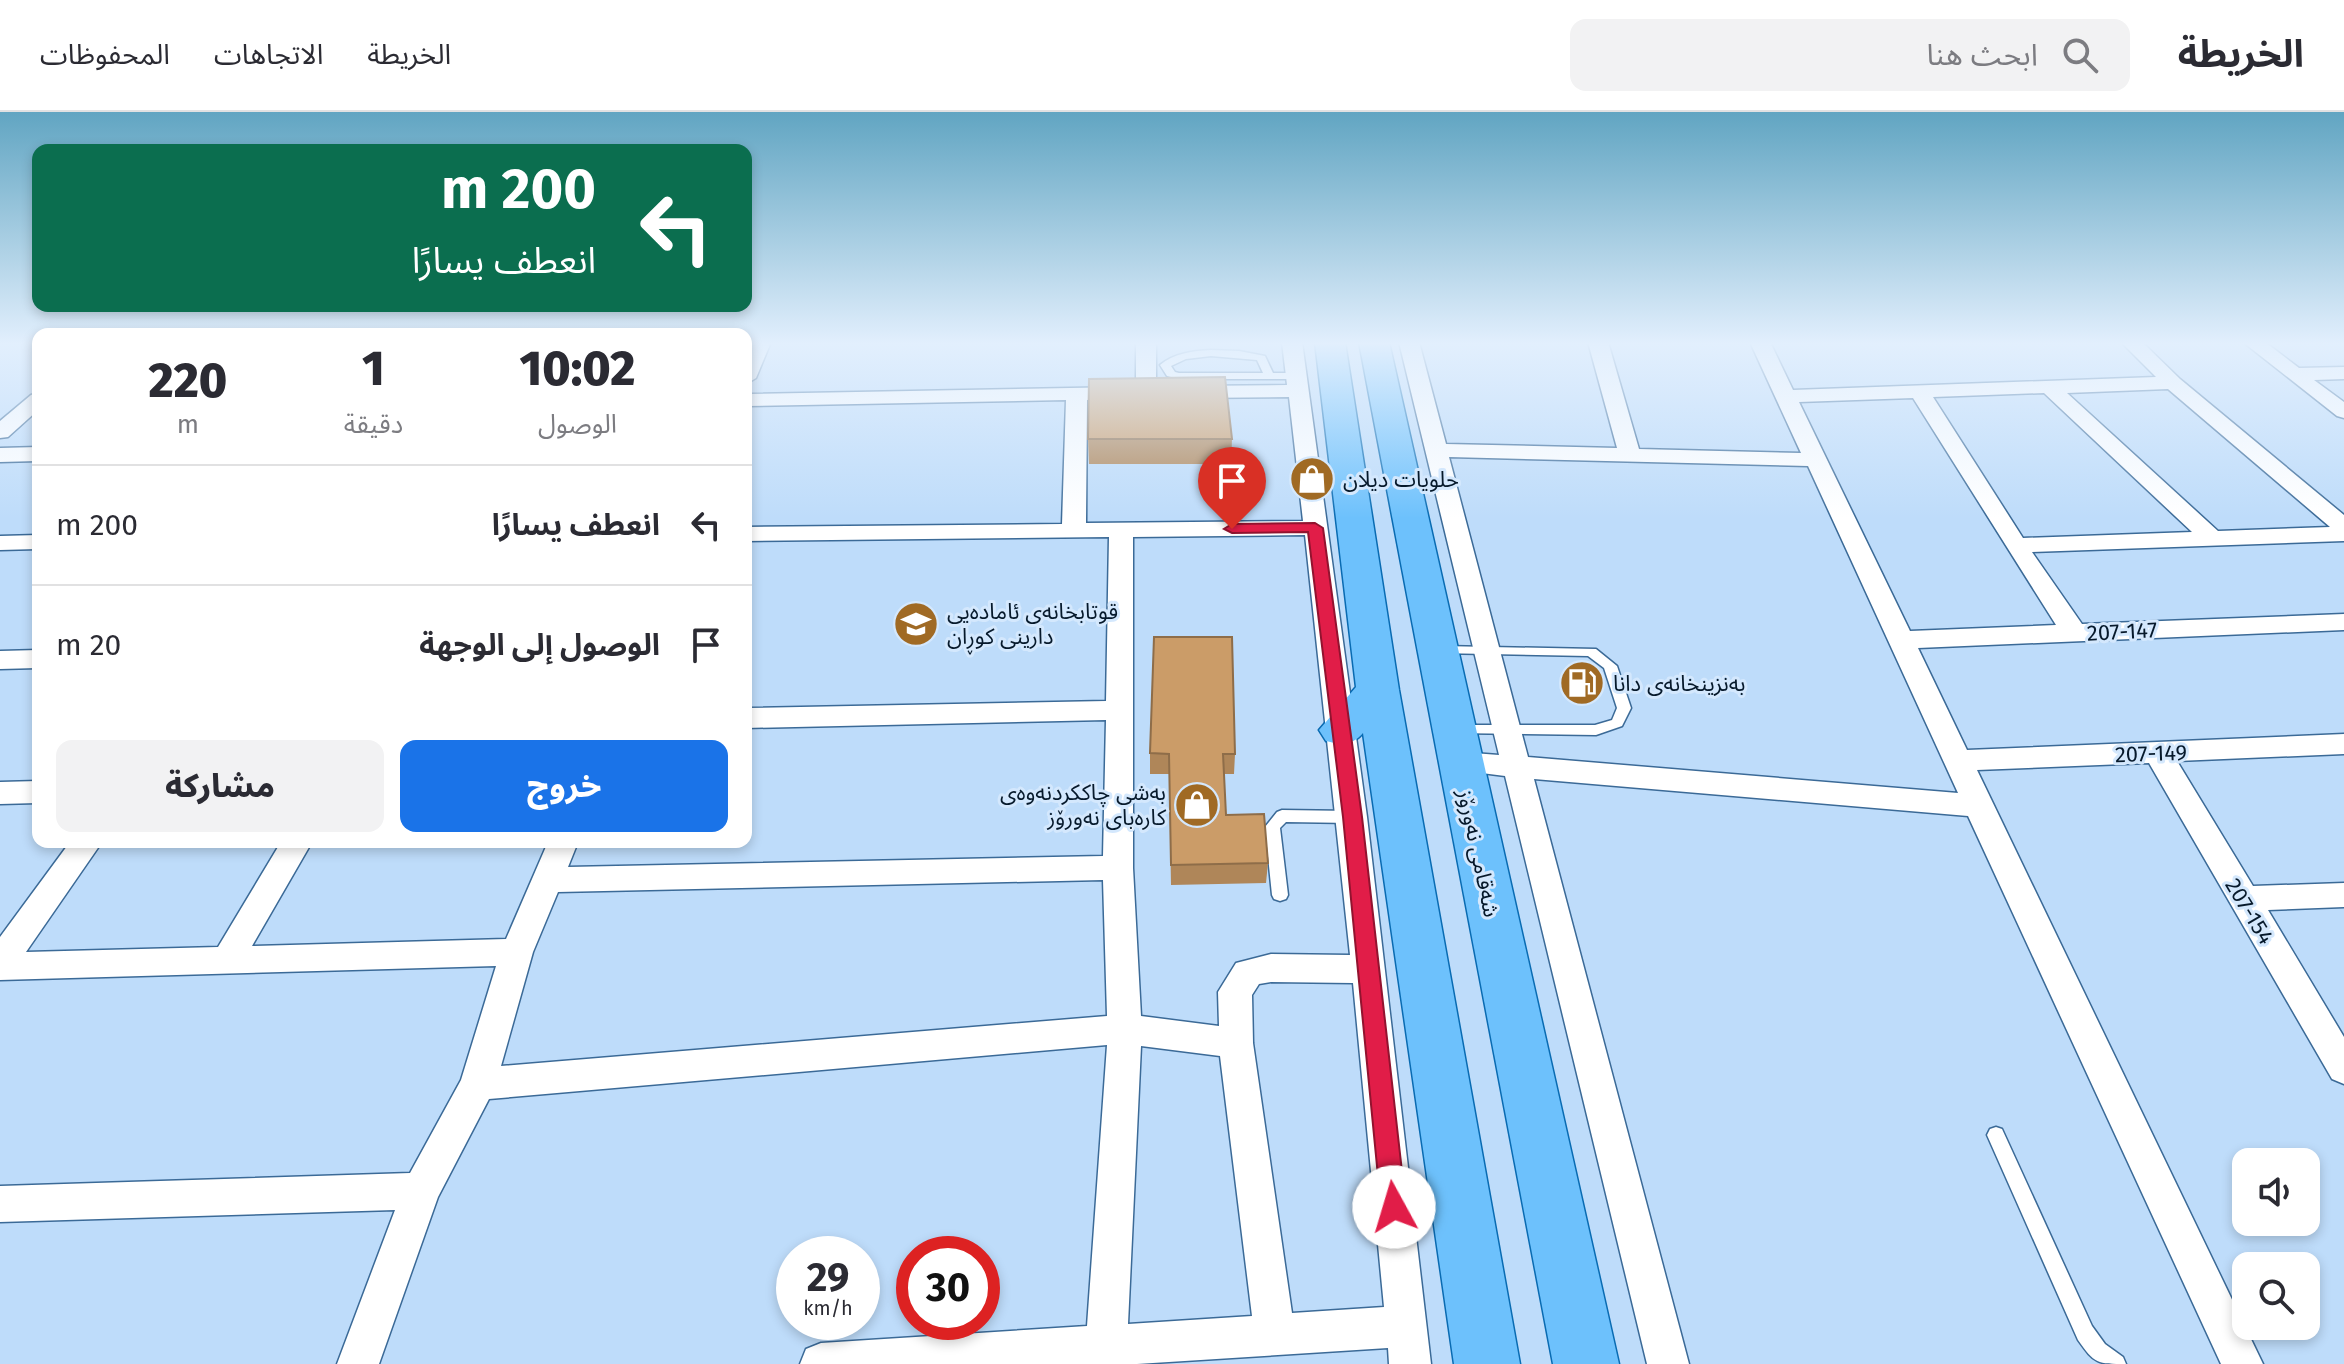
<!DOCTYPE html>
<html lang="ar">
<head>
<meta charset="utf-8">
<style>
	body { margin:0; font-family:"Fira Sans","Noto Sans Arabic",sans-serif; background:#f2f2f3; color:#2b2b33; direction:rtl; height:100vh; display:flex; flex-direction:column; font-size:30px; white-space:nowrap }
	* { box-sizing:border-box; margin:0 }
	p { font-size:26px; color:#7c7c81 }
	.icon { flex:none; width:44px; height:44px; fill:none; stroke:currentColor; stroke-width:2; stroke-linecap:round; stroke-linejoin:round }
	.map { position:relative; flex:1; overflow:hidden; direction:ltr }
	.panel { position:absolute; left:32px; top:216px; width:720px; height:520px; display:flex; flex-direction:column; background:#fff; border-radius:16px; box-shadow:0 4px 12px #0003; direction:rtl }
	.panel>* { flex:none }
	.banner { position:absolute; left:32px; top:32px; width:720px; height:168px; border-radius:16px; box-shadow:0 4px 12px #0003; direction:rtl; background:#0b6e4f; color:#fff; overflow:hidden }
	.tools { position:absolute; left:2232px; top:1036px; display:grid; gap:16px }
	.tools a { display:grid; place-items:center; width:88px; height:88px; border-radius:16px; background:#fff; box-shadow:0 4px 12px #0003; font-size:40px }
	.speed { position:absolute; left:776px; top:1124px; display:flex; gap:16px; font-size:40px; font-weight:700; text-align:center }
	.speed>* { display:grid; place-content:center; width:104px; height:104px; border-radius:50%; background:#fff; box-shadow:0 4px 12px #0003; line-height:1 }
	.speed small { font-size:20px; font-weight:400 }
	.speed .limit { border:12px solid #d22; background:#fff; color:#111 }
	.pin { position:absolute; display:grid; place-items:center; width:68px; height:68px; color:#fff; margin:-82px -34px; border-radius:50% 50% 50% 0; rotate:-45deg; box-shadow:0 0 8px #0007 }
	.pin .icon { rotate:45deg }
	.me { position:absolute; width:88px; margin:-44px; rotate:354deg; stroke-linejoin:round; filter:drop-shadow(0 0 6px #0008) }
	.turn { display:flex; align-items:center; gap:28px; height:168px; padding:0 24px; font-size:36px }
	.turn .icon { width:104px; height:104px; stroke-width:2.5 }
	.turn b { display:block; font-size:56px; line-height:68px }
	.eta { display:flex; justify-content:space-evenly; align-items:center; height:136px; text-align:center }
	.eta b { font-size:48px; font-weight:800; line-height:56px }
	.primary-button { display:flex; gap:16px; margin-top:auto; padding:16px 24px }
	.primary-button a { flex:1; height:92px; border-radius:16px; background:#1a73e8; color:#fff; font-size:32px; font-weight:800; line-height:92px; text-align:center }
	.primary-button a+a { background:#f2f2f3; color:#2b2b33 }
	ul { padding:0; list-style:none }
	li { display:flex; align-items:center; gap:24px; height:120px; padding:0 24px; border-top:2px solid #e1e1e2 }
	li div { flex:1 }
	li b { display:block; font-size:30px }
	li em { font-style:normal }
	header { display:flex; align-items:center; gap:48px; box-sizing:border-box; height:112px; padding:0 40px; background:#fff; border-bottom:2px solid #e1e1e2 }
	header strong { font-size:38px }
	nav { display:flex; gap:44px; margin-inline-start:auto; font-size:28px }
	.search { width:560px; height:72px; background:#f2f2f3; display:flex; align-items:center; gap:20px; box-sizing:border-box; padding:0 28px; border-radius:16px; color:#7c7c81; font-size:30px }
	.map>svg:first-child { display:block }
</style>
</head>
<body>
<header>
<strong>الخريطة</strong>
<div class="search"><svg class="icon" aria-label="search" viewBox="0 0 24 24"><circle cx="10" cy="10" r="6"/><path d="M15 15l6 6"/></svg>ابحث هنا</div>
<nav><a>الخريطة</a><a>الاتجاهات</a><a>المحفوظات</a></nav>
</header>
<div class="map">
<svg width="2344" height="1252" viewBox="0 0 2344 1252">
	<rect width="100%" height="100%" fill="#bedcfa"/>
	<g fill="none" stroke-linecap="round" stroke-linejoin="round">
		<g stroke="#3b6a97" stroke-width="3">
			<g id="lane">
				<path d="M 1211,238 L 1239,239 L 1265,244 L 1273,261 L 1295,261 L 1300,264 L 1295,267 L 1179,267 L 1167,264 L 1160,253 C 1174,241 1193,239 1211,238 ZM 1211,244 L 1257,248 L 1263,261 L 1179,261 L 1175,260 L 1171,254 L 1186,247 Z"/>
				<path d="M 1442,534 L 1596,537 L 1617,554 L 1631,596 L 1622,614 L 1596,623 L 1453,621 L 1451,618 L 1458,613 L 1595,613 L 1612,608 L 1617,596 L 1604,556 L 1588,544 L 1437,541 L 1435,538 Z"/>
				<path d="M 1282,698 L 1352,699 L 1357,701 L 1359,705 L 1357,709 L 1352,711 L 1286,710 L 1280,716 L 1288,783 L 1286,787 L 1280,789 L 1274,787 L 1272,783 L 1265,715 L 1277,700 Z"/>
				<path d="M 1996,1015 L 2002,1017 L 2092,1214 L 2105,1232 L 2123,1245 L 2126,1252 C 2097,1252 2095,1252 2078,1228 L 1987,1023 L 1990,1017 Z"/>
			</g>
		</g>
		<g stroke="#3b6a97" stroke-width="3">
			<g id="street">
				<path d="M 751,230 L 771,230 L 756,266 L 746,272 L 746,242 Z"/>
				<path d="M 1136,230 L 1156,230 L 1156,280 L 1146,286 L 1136,280 Z"/>
				<path d="M 1282,230 L 1302,230 L 1367,705 L 1431,1252 L 1389,1252 L 1388,1236 L 1137,1252 L 800,1252 L 806,1237 L 821,1231 L 1087,1214 L 1107,933 L 489,987 L 438,1085 L 379,1252 L 337,1252 L 395,1098 L 0,1110 L 0,1074 L 410,1061 L 461,968 L 496,854 L 0,868 L 0,825 L 70,730 L 102,730 L 26,840 L 218,835 L 281,730 L 312,730 L 252,834 L 506,827 L 548,730 L 578,730 L 568,755 L 1103,744 L 1106,608 L 746,616 L 746,596 L 1106,589 L 1109,425 L 746,429 L 746,415 L 1062,412 L 1066,288 L 746,294 L 746,282 L 1124,275 L 1131,277 L 1134,281 L 1131,285 L 1087,288 L 1086,411 L 1303,409 L 1289,285 L 1190,286 L 1180,280 L 1190,274 L 1287,273 ZM 1305,423 L 1350,843 L 1271,842 L 1236,851 L 1218,880 L 1219,914 L 1141,904 L 1133,756 L 1133,425 ZM 1103,768 L 1107,904 L 501,954 L 533,840 L 558,780 ZM 1271,870 L 1353,871 L 1384,1195 L 1292,1201 L 1253,931 L 1252,883 L 1259,872 ZM 1141,934 L 1220,944 L 1252,1204 L 1128,1212 Z"/>
				<path d="M 1399,230 L 1419,230 L 1446,332 L 1617,336 L 1588,230 L 1608,230 L 1639,337 L 1801,341 L 1750,230 L 1770,230 L 1793,278 L 2156,265 L 2121,230 L 2142,230 L 2180,267 L 2344,403 L 2344,429 L 2032,440 L 2082,512 L 2344,502 L 2344,518 L 1918,536 L 1967,638 L 2344,622 L 2344,642 L 2177,649 L 2253,774 L 2344,771 L 2344,795 L 2268,798 L 2344,925 L 2344,972 L 2332,967 L 2149,651 L 1977,658 L 2263,1252 L 2221,1252 L 1968,704 L 1534,667 L 1689,1252 L 1647,1252 L 1505,664 L 1450,657 L 1446,650 L 1450,643 L 1460,640 L 1499,643 ZM 2168,277 L 2330,415 L 2218,419 L 2067,281 ZM 2044,281 L 2192,420 L 2023,426 L 1933,285 ZM 1913,286 L 2056,513 L 1910,519 L 1799,290 ZM 1449,345 L 1808,354 L 1958,681 L 1528,645 Z"/>
				<path d="M 2243,230 L 2265,230 L 2299,256 L 2344,255 L 2344,267 L 2314,268 L 2344,290 L 2344,306 L 2337,304 Z"/>
				<path d="M 38,281 L 38,298 L 8,325 L 0,326 L 0,309 L 31,283 Z"/>
				<path d="M 38,335 L 38,349 L 0,350 L 0,336 Z"/>
				<path d="M 38,423 L 38,437 L 0,438 L 0,424 Z"/>
				<path d="M 38,538 L 38,556 L 0,557 L 0,539 Z"/>
				<path d="M 38,669 L 38,691 L 0,692 L 0,670 Z"/>
			</g>
		</g>
		<g stroke="#096bb2" stroke-width="3">
			<g id="primary">
				<path d="M 1315,230 L 1345,230 L 1399,578 L 1520,1252 L 1454,1252 L 1363,621 C 1352,634 1341,633 1326,629 L 1319,618 L 1356,575 Z"/>
				<path d="M 1359,230 L 1389,230 L 1619,1252 L 1553,1252 Z"/>
			</g>
		</g>
		<use href="#lane" fill="#fff" fill-rule="evenodd"/>
		<use href="#street" fill="#fff" fill-rule="evenodd"/>
		<use href="#primary" fill="#6dc1fc" fill-rule="evenodd"/>
	</g>
	<g fill="#af8659">
		<path d="M 1088,327 L 1232,327 L 1231,352 L 1089,352 Z"/>
		<path d="M 1150,641 L 1235,642 L 1234,662 L 1224,662 L 1226,703 L 1268,751 L 1266,771 L 1171,773 L 1169,662 L 1150,662 Z"/>
	</g>
	<g fill="#cb9c68" stroke="#8e6d49" stroke-width="2">
		<path d="M 1225,265 L 1232,327 L 1088,327 L 1089,267 Z"/>
		<path d="M 1154,525 L 1232,525 L 1235,642 L 1223,642 L 1226,703 L 1264,702 L 1268,751 L 1171,753 L 1169,642 L 1150,641 Z"/>
	</g>
	<linearGradient id="sky" x2="0" y2="1"><stop stop-color="#61a5c2"/><stop offset="0.57" stop-color="#e2effd"/><stop offset="1" stop-color="#e2effd" stop-opacity="0"/></linearGradient>
	<rect width="2344" height="406" fill="url(#sky)"/>
	<path fill="#e11d48" stroke="#92132f" stroke-width="2" d="M 1315,411 L 1323,416 L 1362,705 L 1406,1095 L 1402,1103 L 1394,1107 L 1385,1103 L 1381,1095 L 1343,705 L 1308,420 L 1232,421 L 1224,417 L 1232,412 Z"/>
	<defs>
		<g id="shop-disc" transform="scale(2.3)"><circle r="9.5" fill="#a06a24" stroke="#d4e8fd"/><path d="M-5-2.5h2.3a2.7 3.5 0 0 1 5.4 0H5L5.5 6h-11ZM-1.5-2.5h3a1.5 2.3 0 0 0-3 0Z" fill="#fff"/></g>
		<g id="school-disc" transform="scale(2.3)"><circle r="9.5" fill="#a06a24" stroke="#d4e8fd"/><path d="M0-5L7-2L0 1L-7-2ZM-4 1L0 2.5L4 1V4Q0 6-4 4Z" fill="#fff"/></g>
		<g id="fuel-disc" transform="scale(2.3)"><circle r="9.5" fill="#a06a24" stroke="#d4e8fd"/><path d="M-5.5-6h7V0h2V4h1.3V-2.5L3-4.5l.8-.8L6-3V5H2.5V1h-1V6h-7ZM-4.2-4.7v3.2H.2V-4.7Z" fill="#fff"/></g>
	</defs>
	<g fill-rule="evenodd">
		<use href="#shop-disc" x="1312" y="367"/>
		<use href="#school-disc" x="916" y="512"/>
		<use href="#fuel-disc" x="1582" y="571"/>
		<use href="#shop-disc" x="1197" y="693"/>
	</g>
	<g text-anchor="middle" stroke-width="6" stroke-linejoin="round" paint-order="stroke">
		<g font-size="22" fill="#06192b" stroke="#d4e8fd" text-anchor="start">
			<text x="1343" y="375">حلويات ديلان</text>
			<text x="947" y="507">قوتابخانەی ئامادەیی<tspan x="947" dy="25">دارینی کوڕان</tspan></text>
			<text x="1613" y="579">بەنزینخانەی دانا</text>
			<text x="1166" y="688" text-anchor="end">به‌شی چاككردنه‌وه‌ی<tspan x="1166" dy="25">كاره‌بای نه‌ورۆز</tspan></text>
		</g>
		<g font-size="22" fill="#06192b" stroke="#d4e8fd">
			<text transform="translate(2122 519) rotate(-3)" y="8">207-147</text>
			<text transform="translate(2151 641) rotate(-2)" y="8">207-149</text>
			<text transform="translate(1479 741) rotate(78)" y="8">شەقامی نەورۆز</text>
			<text transform="translate(2250 799) rotate(59)" y="8">207-154</text>
		</g>
	</g>
</svg>
<div class="tools">
<a><svg class="icon" aria-label="sound" viewBox="0 0 24 24"><path d="M4 9h4l5-4v14l-5-4H4zM17 9q2 3 0 6"/></svg></a>
<a><svg class="icon" aria-label="search" viewBox="0 0 24 24"><circle cx="10" cy="10" r="6"/><path d="M15 15l6 6"/></svg></a>
</div>
<div class="speed"><div>29<small>km/h</small></div><div class="limit">30</div></div>
<div class="pin" style="left:1232px;top:417px;background:#d93025"><svg class="icon" aria-label="arrive" viewBox="0 0 24 24"><path d="M6 21V4h12l-3 4 3 4H6"/></svg></div>
<svg class="me" style="left:1394px;top:1095px" viewBox="-20 -20 40 40"><circle r="19" fill="#fff"/><path d="M0-13L10 11 0 6-10 11z" fill="#e11d48"/></svg>
<div class="banner">
<div class="turn"><svg class="icon" aria-label="left" viewBox="0 0 24 24"><path d="M17 20v-9H6M10 6l-5 5 5 5"/></svg><div><b>200 m</b>انعطف يسارًا</div></div>
</div>
<section class="panel">
<div class="eta">
<div><b>10:02</b><p>الوصول</p></div>
<div><b>1</b><p>دقيقة</p></div>
<div><b>220</b><p>m</p></div>
</div>
<ul>
<li><svg class="icon" aria-label="left" viewBox="0 0 24 24"><path d="M17 20v-9H6M10 6l-5 5 5 5"/></svg><div><b>انعطف يسارًا</b></div><em>200 m</em></li>
<li><svg class="icon" aria-label="arrive" viewBox="0 0 24 24"><path d="M6 21V4h12l-3 4 3 4H6"/></svg><div><b>الوصول إلى الوجهة</b></div><em>20 m</em></li>
</ul>
<div class="primary-button"><a>خروج</a><a>مشاركة</a></div>
</section>
</div>
</body>
</html>
